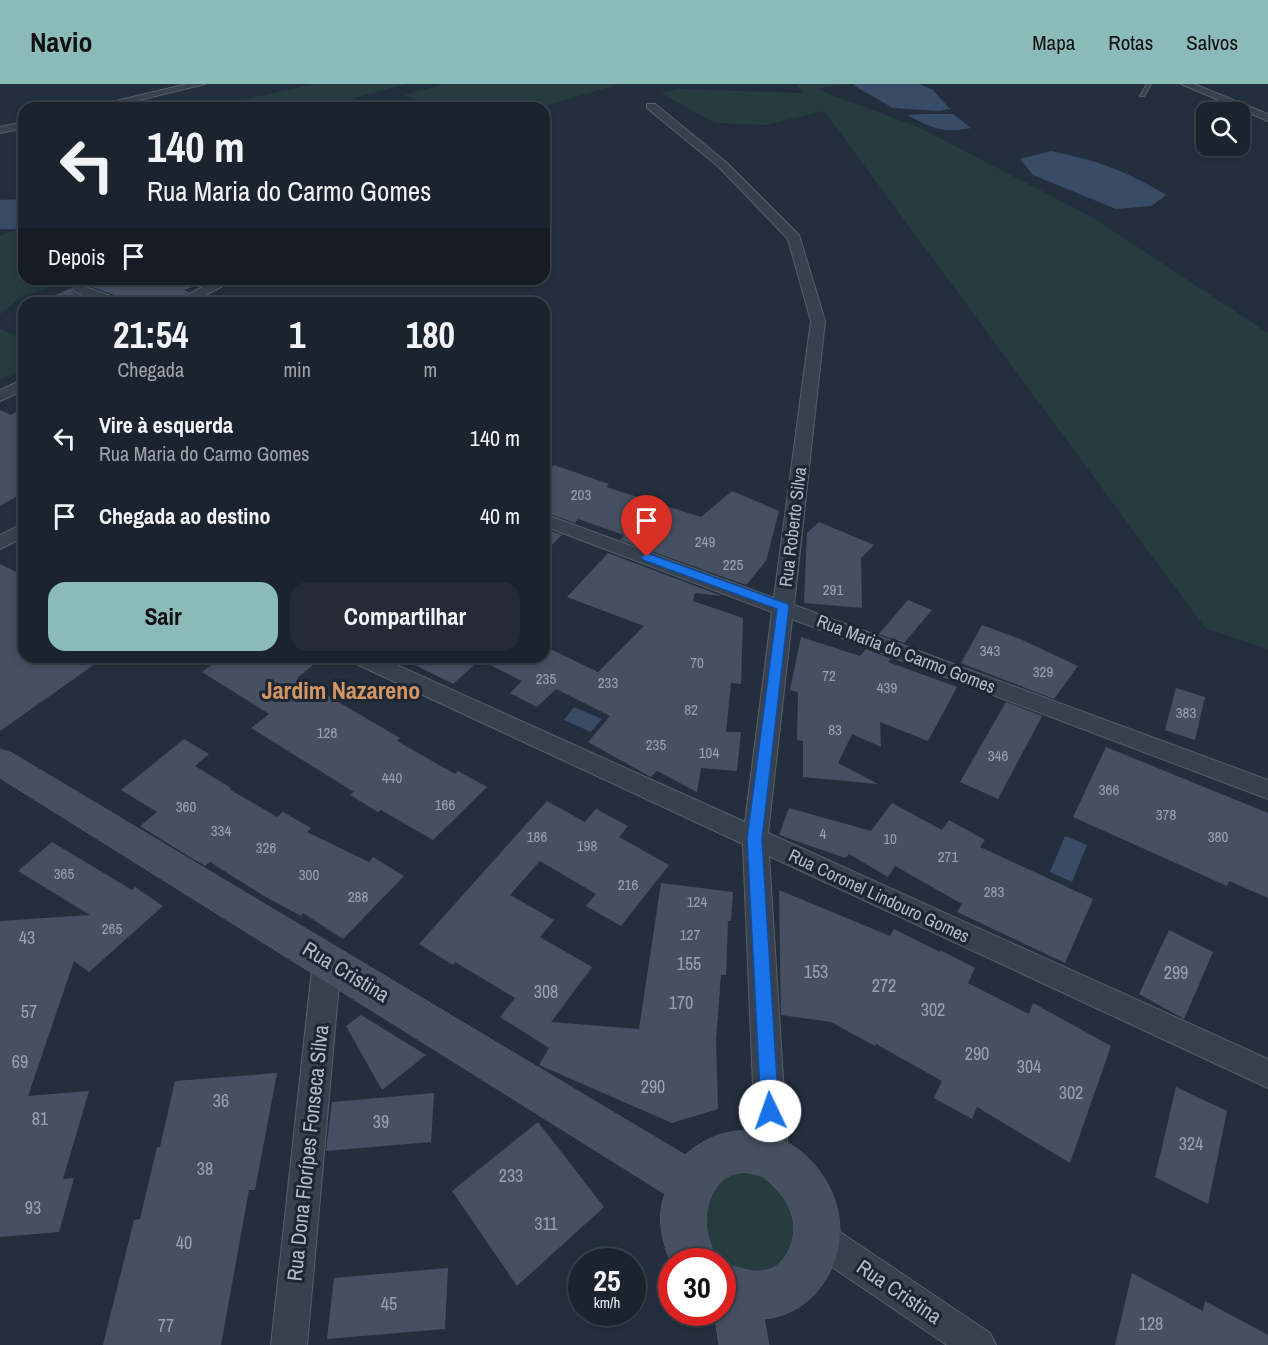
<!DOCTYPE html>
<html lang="pt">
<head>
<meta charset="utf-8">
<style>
	body { margin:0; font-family:"Archivo Narrow",sans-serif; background:#242b36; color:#f1f3f6; height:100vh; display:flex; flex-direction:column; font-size:22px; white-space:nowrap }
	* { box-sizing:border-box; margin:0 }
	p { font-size:20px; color:#a0a4aa }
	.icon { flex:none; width:33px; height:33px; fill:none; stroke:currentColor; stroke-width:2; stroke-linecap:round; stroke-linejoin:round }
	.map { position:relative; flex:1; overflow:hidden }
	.sheet { position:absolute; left:18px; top:213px; width:532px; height:366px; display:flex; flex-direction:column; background:#1b232e; border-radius:18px; box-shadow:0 3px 9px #0003,0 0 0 2px #39404a }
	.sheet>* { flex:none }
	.hud { position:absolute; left:18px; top:18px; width:532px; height:183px; border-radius:18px; box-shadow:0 3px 9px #0003,0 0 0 2px #39404a; background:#1b232e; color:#f1f3f6; overflow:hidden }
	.controls { position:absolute; left:1196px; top:18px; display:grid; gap:12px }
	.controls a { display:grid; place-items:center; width:54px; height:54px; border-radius:12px; background:#1b232e; box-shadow:0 3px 9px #0003,0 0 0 2px #39404a; font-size:30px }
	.speed { position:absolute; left:568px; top:1164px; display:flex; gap:12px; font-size:30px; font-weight:700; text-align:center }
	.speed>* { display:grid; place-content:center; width:78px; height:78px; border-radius:50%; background:#1b232e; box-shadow:0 3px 9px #0003,0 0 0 2px #39404a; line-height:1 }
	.speed small { font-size:15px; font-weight:400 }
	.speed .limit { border:9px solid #d22; background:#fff; color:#111 }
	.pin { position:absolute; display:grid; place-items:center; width:51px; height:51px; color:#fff; margin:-62px -26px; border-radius:50% 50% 50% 0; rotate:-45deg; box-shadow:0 0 6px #0007 }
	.pin .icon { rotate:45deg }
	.me { position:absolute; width:66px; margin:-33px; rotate:357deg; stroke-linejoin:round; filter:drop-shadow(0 0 4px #0008) }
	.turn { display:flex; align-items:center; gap:21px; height:126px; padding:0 30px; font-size:27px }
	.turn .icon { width:78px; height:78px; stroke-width:2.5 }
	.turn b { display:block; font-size:42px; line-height:51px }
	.then { display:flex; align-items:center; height:57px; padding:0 30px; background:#0003; gap:12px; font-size:22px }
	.eta { display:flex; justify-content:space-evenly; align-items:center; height:102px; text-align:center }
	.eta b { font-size:36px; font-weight:800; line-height:42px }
	.cta { display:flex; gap:12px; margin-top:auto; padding:12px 30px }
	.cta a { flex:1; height:69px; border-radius:18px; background:#8bbbb9; color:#111; font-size:24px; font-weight:800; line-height:69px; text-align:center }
	.cta a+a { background:#242b36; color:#f1f3f6 }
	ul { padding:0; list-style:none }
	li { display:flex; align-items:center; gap:18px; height:78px; padding:0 30px }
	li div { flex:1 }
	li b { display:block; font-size:22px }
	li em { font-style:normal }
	header { display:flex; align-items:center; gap:36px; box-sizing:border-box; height:84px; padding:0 30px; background:#8bbbb9; color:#111 }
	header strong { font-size:28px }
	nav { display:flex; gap:33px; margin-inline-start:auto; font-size:21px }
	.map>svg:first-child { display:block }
</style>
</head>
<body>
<header>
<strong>Navio</strong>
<nav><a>Mapa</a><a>Rotas</a><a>Salvos</a></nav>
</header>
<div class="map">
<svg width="1268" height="1261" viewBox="0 0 1268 1261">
	<rect width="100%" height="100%" fill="#242f3e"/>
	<g fill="#263c3f">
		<path d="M 316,0 L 406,0 L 354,14 L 377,24 L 203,24 Z"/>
		<path d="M 444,0 L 619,0 L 539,24 L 437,24 L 404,11 Z"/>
		<path d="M 796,0 L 848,0 L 816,5 L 918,43 L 1092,133 L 1268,249 L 1268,565 L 1205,544 L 824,27 L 766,41 L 715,39 L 661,9 L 679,5 L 804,9 Z"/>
		<path d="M 24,143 L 24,195 L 78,195 L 23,212 L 0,230 L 0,152 Z"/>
		<path d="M 0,245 L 24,256 L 24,284 L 0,296 Z"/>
		<path d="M 743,1079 L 801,1116 L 786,1188 L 723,1188 L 723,1178 L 710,1177 L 702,1106 Z"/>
	</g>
	<g fill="#394c67">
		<path d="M 856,0 L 919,0 L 933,6 L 950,25 L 939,27 L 893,24 L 853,1 Z"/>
		<path d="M 923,30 L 953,30 L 971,44 C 942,50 933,44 907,31 Z"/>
		<path d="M 1051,67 C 1099,77 1124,86 1166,111 L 1151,122 L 1116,125 L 1033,91 L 1020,75 Z"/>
		<path d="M 24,115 L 24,128 L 19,145 L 0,145 L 0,116 Z"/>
		<path d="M 574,623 L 602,635 L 591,648 L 564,636 Z"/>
		<path d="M 1065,752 L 1087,761 L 1072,798 L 1050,788 Z"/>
	</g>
	<g fill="#455162">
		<path d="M 95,195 L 206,195 L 207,198 L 184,206 L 189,208 L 170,219 L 126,219 L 123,214 L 83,200 Z"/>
		<path d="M 71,204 L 74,210 L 98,219 L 38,219 Z"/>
		<path d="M 24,323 L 24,408 L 0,422 L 0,326 L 11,331 Z"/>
		<path d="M 554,381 L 609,400 L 606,403 L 701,433 L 732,407 L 779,427 L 766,477 L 746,501 L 620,456 L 624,451 L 578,435 L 575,439 L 544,428 L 544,390 Z"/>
		<path d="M 819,438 L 874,461 L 861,474 L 862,524 L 804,519 L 807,449 Z"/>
		<path d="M 544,445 L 562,451 L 544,469 Z"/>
		<path d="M 608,469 L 722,512 L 695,509 L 693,517 L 743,534 L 741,600 L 731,599 L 726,648 L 741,648 L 737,687 L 701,684 L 697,708 L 657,687 L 651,693 L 647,691 L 588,658 L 610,632 L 556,605 L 537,623 L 510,609 L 522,597 L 480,576 L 453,600 L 399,573 L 544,573 L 544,562 L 598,588 L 644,542 L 567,513 Z"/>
		<path d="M 0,480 L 24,492 L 24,573 L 105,573 L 0,647 Z"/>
		<path d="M 908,516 L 932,526 L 904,559 L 879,550 Z"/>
		<path d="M 982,541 L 1020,555 L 1078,582 L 1054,615 L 961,579 Z"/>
		<path d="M 801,553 L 860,572 L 866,565 L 891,575 L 888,578 L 957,603 L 928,657 L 880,638 L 881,663 L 852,650 L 838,679 L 878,700 L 803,693 L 803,657 L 797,656 L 798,608 L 790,606 Z"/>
		<path d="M 222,573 L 323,573 L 297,594 L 400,654 L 397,657 L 455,690 L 458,687 L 487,703 L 433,756 L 381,726 L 378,728 L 350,711 L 354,708 L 251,644 L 269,630 L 202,588 Z"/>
		<path d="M 1176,604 L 1205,613 L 1195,656 L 1165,646 Z"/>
		<path d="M 1006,618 L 1042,632 L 998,715 L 960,698 Z"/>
		<path d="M 184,655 L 209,670 L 195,682 L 231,704 L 229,705 L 277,733 L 283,728 L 311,744 L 307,748 L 369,778 L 373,773 L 404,792 L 343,855 L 303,829 L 301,832 L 264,812 L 210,778 L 205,782 L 159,754 L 140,742 L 157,728 L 121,706 Z"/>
		<path d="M 1106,663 L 1268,729 L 1268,814 L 1229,797 L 1227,802 L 1073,733 Z"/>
		<path d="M 547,717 L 585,738 L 596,725 L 628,742 L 619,753 L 669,781 L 621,842 L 586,822 L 596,810 L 540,777 L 510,811 L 554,836 L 540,853 L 592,883 L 551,938 L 639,945 L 661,799 L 733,808 L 731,837 L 728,837 L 726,891 L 721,891 L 716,956 L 718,1025 L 672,1039 L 539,981 L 549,964 L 500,933 L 515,914 L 455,878 L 453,881 L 419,860 Z"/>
		<path d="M 892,719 L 942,746 L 949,736 L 985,756 L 980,763 L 1093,815 L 1065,879 L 957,828 L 962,820 L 895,782 L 888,793 L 849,770 L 845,774 L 779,751 L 789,724 L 871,747 Z"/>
		<path d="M 52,758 L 132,806 L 135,803 L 163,822 L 89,888 L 74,877 L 28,1012 L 89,1007 L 63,1095 L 74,1094 L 59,1148 L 0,1153 L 0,837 L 90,831 L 18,787 Z"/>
		<path d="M 779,806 L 890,852 L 894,845 L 940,868 L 940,866 L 975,884 L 968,899 L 1029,930 L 1033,919 L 1111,962 L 1070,1079 L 977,1023 L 972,1035 L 934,1014 L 942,997 L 876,960 L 875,962 L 831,938 L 781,931 Z"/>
		<path d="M 1169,846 L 1213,868 L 1184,935 L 1139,910 Z"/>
		<path d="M 361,931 L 426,971 L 382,1006 L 346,942 Z"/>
		<path d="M 277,989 L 255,1106 L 249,1106 L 221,1261 L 103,1261 L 134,1136 L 140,1135 L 157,1063 L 160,1063 L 175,997 Z"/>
		<path d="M 1176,1003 L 1227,1027 L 1208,1120 L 1155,1093 Z"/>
		<path d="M 434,1009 L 431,1058 L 326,1067 L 332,1018 Z"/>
		<path d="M 538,1038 L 604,1123 L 517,1202 L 452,1107 Z"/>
		<path d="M 448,1184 L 445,1245 L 327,1255 L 334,1194 Z"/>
		<path d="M 1132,1189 L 1203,1227 L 1205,1217 L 1268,1251 L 1268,1261 L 1115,1261 Z"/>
	</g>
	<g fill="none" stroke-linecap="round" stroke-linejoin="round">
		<g stroke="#565f6c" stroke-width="2">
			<path id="service" d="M 1147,0 L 1151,0 L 1144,12 L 1140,12 Z"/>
		</g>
		<g stroke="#565f6c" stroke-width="2">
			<g id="minor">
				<path d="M 187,0 L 205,0 L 106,24 L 87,24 Z"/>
				<path d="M 1181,0 L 1194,0 L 1268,30 L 1268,37 Z"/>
				<path d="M 647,20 L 655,20 L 727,79 L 799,151 L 825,237 L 794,521 L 1268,696 L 1268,715 L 792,535 L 768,749 L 1268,975 L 1268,1004 L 769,772 L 788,1073 L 783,1084 L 772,1089 L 761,1084 L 756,1073 L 743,760 L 352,578 L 349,573 L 379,573 L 745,738 L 772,528 L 544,442 L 544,430 L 774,514 L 811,237 L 788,155 L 719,83 L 647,24 Z"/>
				<path d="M 24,38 L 24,44 L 0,49 L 0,43 Z"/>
				<path d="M 218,195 L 236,195 L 190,219 L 172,219 Z"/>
				<path d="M 80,201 L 122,216 L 124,219 L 104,219 L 75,208 L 73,205 L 75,202 Z"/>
				<path d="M 24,295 L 24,306 L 0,317 L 0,306 Z"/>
				<path d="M 24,439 L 24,453 L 0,465 L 0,451 Z"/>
				<path d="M 327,864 L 337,867 L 341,876 L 307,1261 L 271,1261 L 313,876 L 317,867 Z"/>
				<path d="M 819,1137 L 831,1142 L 990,1249 L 996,1261 L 947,1261 L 807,1166 L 802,1154 L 807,1142 Z"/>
			</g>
		</g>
		<g stroke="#565f6c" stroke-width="1">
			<path id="secondary" d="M 0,665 L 12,669 L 685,1071 C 769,996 882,1111 824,1198 C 810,1220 789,1232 764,1235 L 769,1261 L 719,1261 L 714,1228 L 723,1228 L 723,1179 C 745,1186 769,1196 785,1173 C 801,1149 794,1122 775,1104 C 771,1100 766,1094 761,1092 C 722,1077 702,1114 707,1147 C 709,1158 714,1168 718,1178 L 672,1178 L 672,1181 C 662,1158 656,1134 665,1110 L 0,694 Z"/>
		</g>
		<use href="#service" fill="#38414e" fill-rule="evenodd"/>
		<use href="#minor" fill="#38414e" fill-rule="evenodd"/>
		<use href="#secondary" fill="#465061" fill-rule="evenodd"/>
	</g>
	<path fill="#1a73e8" stroke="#114b97" stroke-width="1.5" d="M 647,469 L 788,520 L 789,523 L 762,755 L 779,1027 L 776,1033 L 770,1036 L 763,1033 L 761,1027 L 747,755 L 777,525 L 643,476 L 641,473 Z"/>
	<g text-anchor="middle" stroke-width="6" stroke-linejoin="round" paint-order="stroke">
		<g font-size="15" fill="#98a1af">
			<text x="581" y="416">203</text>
			<text x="705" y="463">249</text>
			<text x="733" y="486">225</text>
			<text x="833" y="511">291</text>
			<text x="990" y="572">343</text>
			<text x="697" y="584">70</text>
			<text x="1043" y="593">329</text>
			<text x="829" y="597">72</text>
			<text x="546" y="600">235</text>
			<text x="608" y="604">233</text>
			<text x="887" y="609">439</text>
			<text x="691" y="631">82</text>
			<text x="1186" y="634">383</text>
			<text x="835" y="651">83</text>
			<text x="327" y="654">126</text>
			<text x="656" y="666">235</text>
			<text x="709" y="674">104</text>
			<text x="998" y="677">346</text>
			<text x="392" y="699">440</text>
			<text x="1109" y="711">366</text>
			<text x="445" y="726">166</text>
			<text x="186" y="728">360</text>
			<text x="1166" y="736">378</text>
			<text x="221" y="752">334</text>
			<text x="823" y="755">4</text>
			<text x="537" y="758">186</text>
			<text x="1218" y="758">380</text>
			<text x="890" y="760">10</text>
			<text x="587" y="767">198</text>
			<text x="266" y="769">326</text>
			<text x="948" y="778">271</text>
			<text x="64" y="795">365</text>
			<text x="309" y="796">300</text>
			<text x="628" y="806">216</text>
			<text x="994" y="813">283</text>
			<text x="358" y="818">288</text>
			<text x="697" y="823">124</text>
			<text x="112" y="850">265</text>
			<text x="690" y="856">127</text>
		</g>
		<g font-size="18" fill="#b4bcc9" stroke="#1d2633">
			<text transform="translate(793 443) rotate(-83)" y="6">Rua Roberto Silva</text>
			<text transform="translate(906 570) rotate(21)" y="6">Rua Maria do Carmo Gomes</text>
			<text transform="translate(879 812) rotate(25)" y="6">Rua Coronel Lindouro Gomes</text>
		</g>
		<g font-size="18" fill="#98a1af">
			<text x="27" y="860">43</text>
			<text x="689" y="886">155</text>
			<text x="816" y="894">153</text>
			<text x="1176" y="895">299</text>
			<text x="884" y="908">272</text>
			<text x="546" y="914">308</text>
			<text x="681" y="925">170</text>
			<text x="933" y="932">302</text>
			<text x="29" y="934">57</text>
			<text x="977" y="976">290</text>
			<text x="20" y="984">69</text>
			<text x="1029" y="989">304</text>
			<text x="653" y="1009">290</text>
			<text x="1071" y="1015">302</text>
			<text x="221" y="1023">36</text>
			<text x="40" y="1041">81</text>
			<text x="381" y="1044">39</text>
			<text x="1191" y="1066">324</text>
			<text x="205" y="1091">38</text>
			<text x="511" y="1098">233</text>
			<text x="33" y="1130">93</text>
			<text x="546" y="1146">311</text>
			<text x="184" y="1165">40</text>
			<text x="389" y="1226">45</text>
			<text x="1151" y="1246">128</text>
			<text x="166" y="1248">77</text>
		</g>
		<g font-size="21" fill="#b4bcc9" stroke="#1d2633">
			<text transform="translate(346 888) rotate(31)" y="7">Rua Cristina</text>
			<text transform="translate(308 1069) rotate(-84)" y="7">Rua Dona Florípes Fonseca Silva</text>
			<text transform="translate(899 1208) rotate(34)" y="7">Rua Cristina</text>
		</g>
		<g font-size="24" font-weight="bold" fill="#d59563" stroke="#1d2633">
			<text x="341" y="615">Jardim Nazareno</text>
		</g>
	</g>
</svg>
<div class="controls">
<a><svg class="icon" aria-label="search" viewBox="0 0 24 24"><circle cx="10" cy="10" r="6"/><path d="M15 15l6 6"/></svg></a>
</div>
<div class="speed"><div>25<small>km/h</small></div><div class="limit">30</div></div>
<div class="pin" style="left:647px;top:473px;background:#d93025"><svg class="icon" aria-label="arrive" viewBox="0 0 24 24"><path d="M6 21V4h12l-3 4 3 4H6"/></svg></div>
<svg class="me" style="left:770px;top:1027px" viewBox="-20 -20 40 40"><circle r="19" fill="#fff"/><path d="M0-13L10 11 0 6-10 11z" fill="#1a73e8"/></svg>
<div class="hud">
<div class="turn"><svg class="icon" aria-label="left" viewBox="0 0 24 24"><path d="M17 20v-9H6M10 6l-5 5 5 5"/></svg><div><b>140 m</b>Rua Maria do Carmo Gomes</div></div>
<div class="then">Depois<svg class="icon" aria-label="arrive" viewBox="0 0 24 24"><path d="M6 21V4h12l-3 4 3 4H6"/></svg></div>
</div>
<section class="sheet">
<div class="eta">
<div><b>21:54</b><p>Chegada</p></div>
<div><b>1</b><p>min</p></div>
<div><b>180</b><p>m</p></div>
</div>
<ul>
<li><svg class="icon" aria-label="left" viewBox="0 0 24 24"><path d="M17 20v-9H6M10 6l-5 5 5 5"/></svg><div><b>Vire à esquerda</b><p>Rua Maria do Carmo Gomes</p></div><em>140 m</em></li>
<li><svg class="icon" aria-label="arrive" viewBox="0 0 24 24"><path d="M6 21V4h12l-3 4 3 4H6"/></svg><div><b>Chegada ao destino</b></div><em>40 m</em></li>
</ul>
<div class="cta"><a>Sair</a><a>Compartilhar</a></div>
</section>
</div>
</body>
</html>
